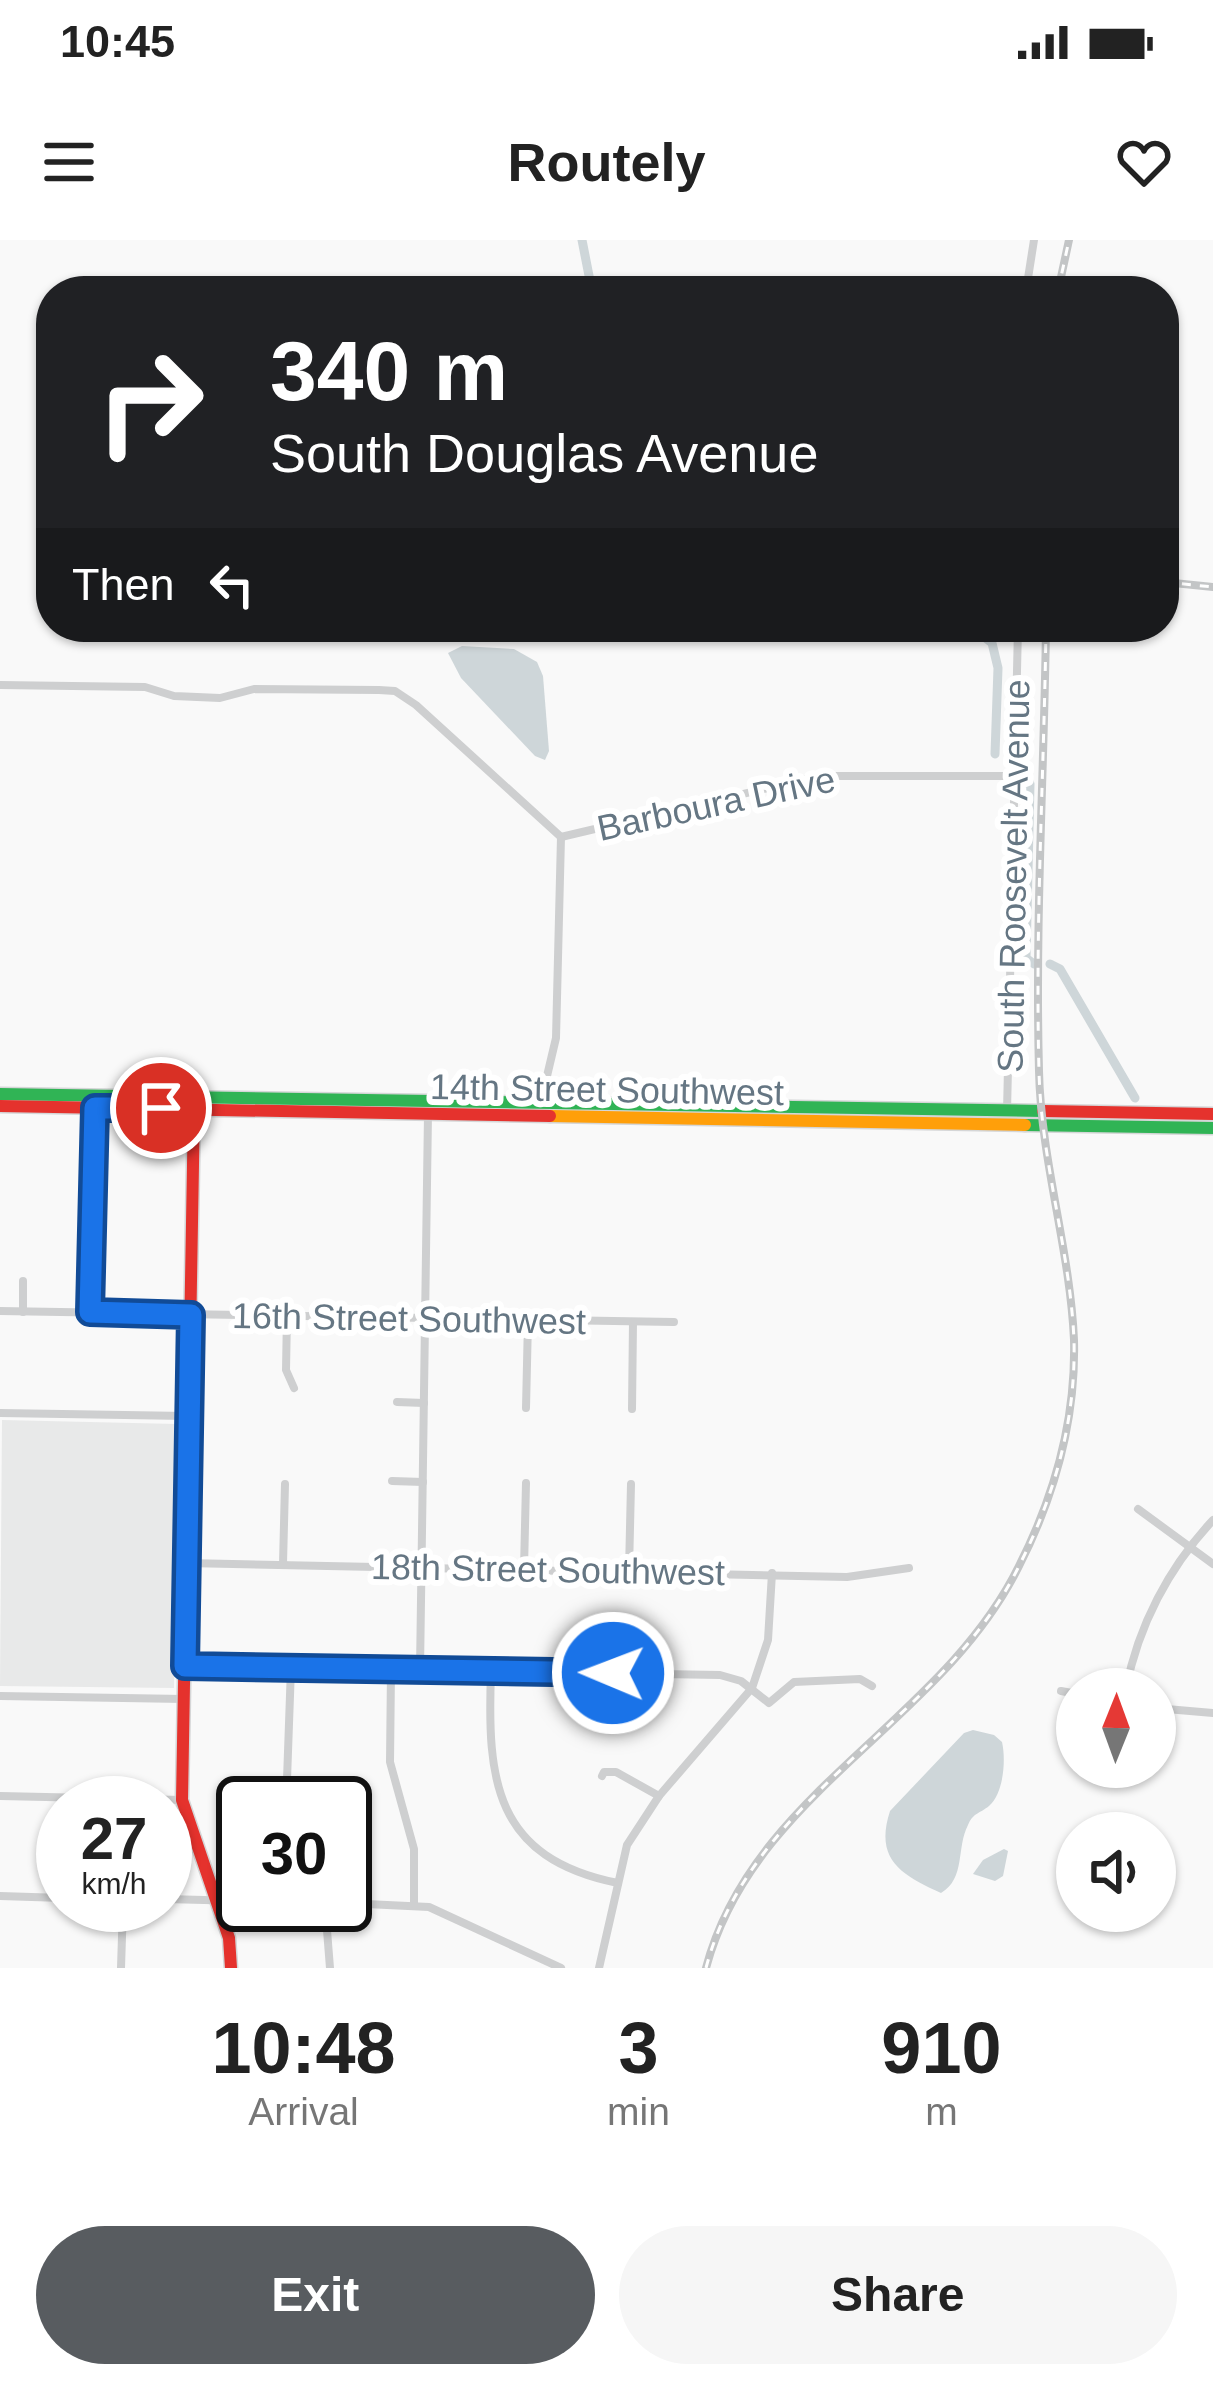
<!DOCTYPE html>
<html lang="en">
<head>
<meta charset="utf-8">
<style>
	body { margin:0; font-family:Arial,sans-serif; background:#f6f6f6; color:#222; height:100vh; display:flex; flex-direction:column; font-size:45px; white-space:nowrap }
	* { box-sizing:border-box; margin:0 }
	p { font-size:39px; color:#767676 }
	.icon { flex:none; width:66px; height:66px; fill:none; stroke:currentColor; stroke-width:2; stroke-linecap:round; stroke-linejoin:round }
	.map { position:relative; height:1728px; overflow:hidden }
	.side { display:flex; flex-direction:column; background:#fff; flex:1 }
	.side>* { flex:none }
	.guide { position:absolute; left:36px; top:36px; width:1143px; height:366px; border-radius:48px; box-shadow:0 3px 9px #0004; background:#202124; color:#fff; overflow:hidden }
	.needle { width:78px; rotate:1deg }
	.buttons { position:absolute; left:1056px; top:1428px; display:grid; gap:24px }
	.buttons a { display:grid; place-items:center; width:120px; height:120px; border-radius:50%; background:#fff; box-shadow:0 3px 9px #0004; font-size:60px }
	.speed { position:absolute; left:36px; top:1536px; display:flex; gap:24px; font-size:60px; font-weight:700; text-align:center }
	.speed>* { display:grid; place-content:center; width:156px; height:156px; border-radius:50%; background:#fff; box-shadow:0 3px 9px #0004; line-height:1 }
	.speed small { font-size:30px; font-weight:400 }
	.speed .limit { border:6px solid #111; border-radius:18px; background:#fff; color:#111 }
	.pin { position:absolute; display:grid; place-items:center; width:102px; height:102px; color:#fff; margin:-51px; border:6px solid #fff; border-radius:50%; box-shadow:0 3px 12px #0007 }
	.me { position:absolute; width:132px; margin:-66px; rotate:271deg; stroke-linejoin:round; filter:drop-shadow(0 0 9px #0008) }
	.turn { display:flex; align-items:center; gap:42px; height:252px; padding:0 36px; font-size:54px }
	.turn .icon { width:156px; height:156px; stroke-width:2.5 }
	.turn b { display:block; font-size:84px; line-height:102px }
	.then { display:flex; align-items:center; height:114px; padding:0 36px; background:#0003; gap:24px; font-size:45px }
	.eta { display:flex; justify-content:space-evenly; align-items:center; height:204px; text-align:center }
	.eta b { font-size:72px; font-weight:800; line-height:84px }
	.primary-button { display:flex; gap:24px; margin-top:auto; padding:24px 36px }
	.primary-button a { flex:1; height:138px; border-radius:72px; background:#585c60; color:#fff; font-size:48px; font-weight:800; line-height:138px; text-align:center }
	.primary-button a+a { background:#f6f6f6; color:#222 }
	.status { display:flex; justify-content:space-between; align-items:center; height:84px; padding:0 60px; background:#fff; direction:ltr }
	.status svg { height:33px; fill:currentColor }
	header { display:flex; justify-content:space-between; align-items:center; height:156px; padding:0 36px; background:#fff; font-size:54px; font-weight:800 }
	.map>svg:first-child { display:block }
</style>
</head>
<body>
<div class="status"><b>10:45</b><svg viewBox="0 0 49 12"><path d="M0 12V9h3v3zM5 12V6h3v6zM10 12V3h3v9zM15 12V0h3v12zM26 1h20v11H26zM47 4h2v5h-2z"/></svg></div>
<header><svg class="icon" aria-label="menu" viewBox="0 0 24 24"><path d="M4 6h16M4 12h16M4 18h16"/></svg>Routely<svg class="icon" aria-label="heart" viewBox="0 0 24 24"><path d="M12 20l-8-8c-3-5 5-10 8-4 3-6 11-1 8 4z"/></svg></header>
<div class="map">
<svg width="1213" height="1728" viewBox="0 0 1213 1728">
	<rect width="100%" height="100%" fill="#f9f9f9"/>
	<path fill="#e8e9e9" d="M 2,1180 L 177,1184 L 174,1448 L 0,1446 Z"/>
	<g fill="#ced6d9">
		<path d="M 462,406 L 514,409 L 537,422 L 543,436 L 549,511 L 545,520 L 535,516 L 461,438 L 448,413 Z"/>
		<path d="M 973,1490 L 994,1495 L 1002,1502 C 1006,1519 1004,1553 989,1566 C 979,1574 973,1573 968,1585 C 956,1608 966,1638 941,1653 C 902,1635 874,1620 890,1571 L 964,1493 Z"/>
		<path d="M 1004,1609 L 1008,1611 L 1003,1636 L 995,1641 L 973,1634 L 983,1620 Z"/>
	</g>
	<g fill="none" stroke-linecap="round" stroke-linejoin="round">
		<g stroke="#ced6d9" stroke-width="9">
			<path d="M 582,0 L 592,51"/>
			<path d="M 971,387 L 992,403 L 998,428 L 995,514"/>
			<path d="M 1027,536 L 1030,544 L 1026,718 L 1034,724"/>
			<path d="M 1050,724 L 1060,729 L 1135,858"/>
		</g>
		<g stroke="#d5d6d7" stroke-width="15">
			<g id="fast">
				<path d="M 0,854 L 1043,871"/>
				<path d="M 1025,885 L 1213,888"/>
			</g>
		</g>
		<g stroke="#d5d6d7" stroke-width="15">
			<path id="slow" d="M 550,876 L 1025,885"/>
		</g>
		<g stroke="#d5d6d7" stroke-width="15">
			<g id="jam">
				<path d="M 0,866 L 550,876"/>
				<path d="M 194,867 L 182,1560 L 229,1698 L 231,1728"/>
				<path d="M 1043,871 L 1213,874"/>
			</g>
		</g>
		<g stroke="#cecfd0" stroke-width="8">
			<path d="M 1026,51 L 1034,0"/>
			<path d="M 0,445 L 145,447 L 174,456 L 220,458 L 254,449 L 379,450 L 395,451 L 416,465 L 561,597"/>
			<path d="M 561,597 L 819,536 L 1015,536"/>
			<path d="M 547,864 L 547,836 L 556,798 L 561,597"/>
			<path d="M 1007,872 L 1018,387"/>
			<path d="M 23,1041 L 23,1072"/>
			<path d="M 0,1071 L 674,1082"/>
			<path d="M 90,1073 L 95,868"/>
			<path d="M 287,1075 L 286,1130 L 294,1148"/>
			<path d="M 397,1162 L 424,1163"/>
			<path d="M 526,1168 L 528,1080"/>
			<path d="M 632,1169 L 633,1082"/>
			<path d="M 0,1173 L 187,1176"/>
			<path d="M 392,1241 L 423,1242"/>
			<path d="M 1138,1269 L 1213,1324"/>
			<path d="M 186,1323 L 847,1337 L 909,1328"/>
			<path d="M 283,1324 L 285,1244"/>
			<path d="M 524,1329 L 526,1243"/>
			<path d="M 629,1331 L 631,1244"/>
			<path d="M 185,1426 L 720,1435 L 741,1441 L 769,1463 L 794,1442 L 860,1439 L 872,1446"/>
			<path d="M 391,1430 L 390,1522 L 414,1609 L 414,1665"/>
			<path d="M 420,1430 L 428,874"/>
			<path d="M 491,1432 C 487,1540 494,1618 618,1643"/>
			<path d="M 1126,1449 C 1138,1386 1169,1327 1213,1280"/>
			<path d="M 1061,1451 L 1077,1454"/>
			<path d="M 0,1456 L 184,1459"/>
			<path d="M 1155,1468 L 1213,1473"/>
			<path d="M 602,1536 L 604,1532 L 616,1532 L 659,1556"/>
			<path d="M 0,1556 L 182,1560"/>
			<path d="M 290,1563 L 287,1540 L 291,1427"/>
			<path d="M 0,1656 L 63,1658"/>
			<path d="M 165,1659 L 243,1661"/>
			<path d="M 345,1663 L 429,1667 L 561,1728"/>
			<path d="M 325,1665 L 330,1728"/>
			<path d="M 121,1728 L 123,1665"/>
			<path d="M 599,1728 L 627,1605 L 659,1556 L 752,1448 L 768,1400 L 772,1333"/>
		</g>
		<use href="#fast" stroke="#30b455" stroke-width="12"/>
		<use href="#slow" stroke="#ff9f0a" stroke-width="12"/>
		<use href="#jam" stroke="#e5322d" stroke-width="12"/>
		<g stroke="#c3c5c6" stroke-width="8">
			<g id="rail">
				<path d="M 1058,51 L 1069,0"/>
				<path d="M 1164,342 L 1213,347"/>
				<path d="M 706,1728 C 752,1553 942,1483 1019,1326 C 1055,1255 1076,1180 1074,1100 C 1070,1009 1041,922 1039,831 C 1035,683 1044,535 1046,387"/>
			</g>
		</g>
		<use href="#rail" stroke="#fff" stroke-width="3" stroke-dasharray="9" stroke-linecap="butt"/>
	</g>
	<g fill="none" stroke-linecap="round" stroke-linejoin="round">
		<g stroke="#114b97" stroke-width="30">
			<path id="route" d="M 161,868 L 95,868 L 90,1072 L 191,1075 L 185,1426 L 613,1433"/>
		</g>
		<use href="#route" stroke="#1a73e8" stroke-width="21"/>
	</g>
	<g text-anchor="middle" stroke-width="12" stroke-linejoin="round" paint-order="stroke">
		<g font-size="36" fill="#657683" stroke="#fff">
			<text transform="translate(716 563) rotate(-12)" y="13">Barboura Drive</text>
			<text transform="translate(1013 636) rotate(-89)" y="13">South Roosevelt Avenue</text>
			<text transform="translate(607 849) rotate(1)" y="13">14th Street Southwest</text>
			<text transform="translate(409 1078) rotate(1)" y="13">16th Street Southwest</text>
			<text transform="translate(548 1329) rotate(1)" y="13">18th Street Southwest</text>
		</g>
	</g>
</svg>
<div class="buttons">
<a><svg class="needle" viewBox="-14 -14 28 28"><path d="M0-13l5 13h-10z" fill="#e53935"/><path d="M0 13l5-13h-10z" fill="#767676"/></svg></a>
<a><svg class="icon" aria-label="sound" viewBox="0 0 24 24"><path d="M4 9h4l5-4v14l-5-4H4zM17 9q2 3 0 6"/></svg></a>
</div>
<div class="speed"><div>27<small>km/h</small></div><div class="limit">30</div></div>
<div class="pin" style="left:161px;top:868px;background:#d93025"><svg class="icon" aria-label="arrive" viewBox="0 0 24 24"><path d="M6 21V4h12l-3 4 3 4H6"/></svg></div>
<svg class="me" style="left:613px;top:1433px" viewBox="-20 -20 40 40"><circle r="17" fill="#1a73e8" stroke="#fff" stroke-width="3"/><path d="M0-11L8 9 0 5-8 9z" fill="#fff"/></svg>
<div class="guide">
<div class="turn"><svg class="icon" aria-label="right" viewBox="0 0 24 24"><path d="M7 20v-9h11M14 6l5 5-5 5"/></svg><div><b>340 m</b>South Douglas Avenue</div></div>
<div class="then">Then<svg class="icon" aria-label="left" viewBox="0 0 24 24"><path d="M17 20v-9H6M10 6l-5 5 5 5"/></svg></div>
</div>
</div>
<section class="side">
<div class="eta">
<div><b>10:48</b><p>Arrival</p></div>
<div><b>3</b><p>min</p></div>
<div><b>910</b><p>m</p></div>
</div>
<div class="primary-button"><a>Exit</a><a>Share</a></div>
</section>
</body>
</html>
